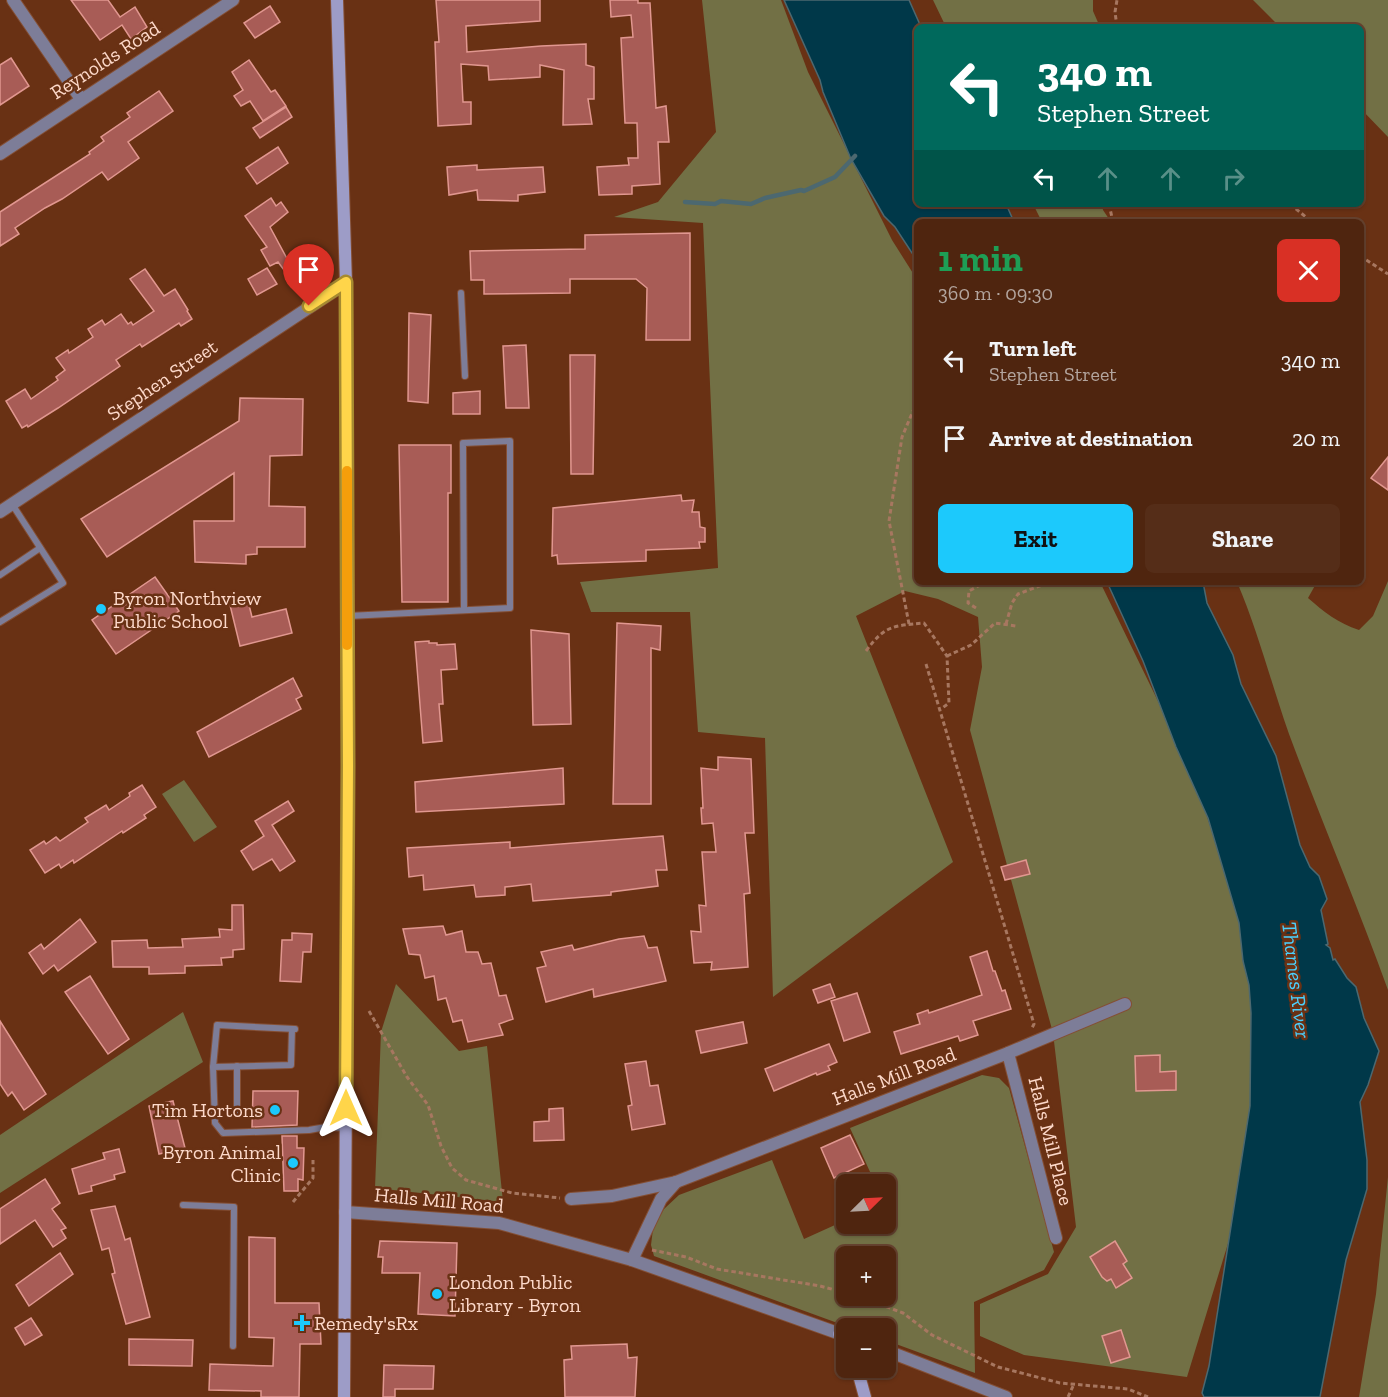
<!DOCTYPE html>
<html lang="en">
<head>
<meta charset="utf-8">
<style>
	body { margin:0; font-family:"Zilla Slab",serif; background:#552d18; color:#f1f3f6; height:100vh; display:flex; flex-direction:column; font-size:22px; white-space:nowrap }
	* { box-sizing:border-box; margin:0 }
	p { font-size:20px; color:#b3a59e }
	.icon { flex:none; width:33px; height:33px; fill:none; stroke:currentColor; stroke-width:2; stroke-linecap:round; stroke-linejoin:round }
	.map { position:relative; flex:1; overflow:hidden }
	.sheet { position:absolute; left:914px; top:219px; width:450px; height:366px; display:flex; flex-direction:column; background:#4f250f; border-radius:9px; box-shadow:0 2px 4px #0004,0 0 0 2px #66422f }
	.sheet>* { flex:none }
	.hud { position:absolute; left:914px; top:24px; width:450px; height:183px; border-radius:9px; box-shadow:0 2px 4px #0004,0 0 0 2px #66422f; background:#00695c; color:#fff; overflow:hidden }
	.needle { width:39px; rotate:66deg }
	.buttons { position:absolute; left:836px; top:1174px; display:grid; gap:12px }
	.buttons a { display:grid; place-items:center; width:60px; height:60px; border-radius:9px; background:#4f250f; box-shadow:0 2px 4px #0004,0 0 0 2px #66422f; font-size:30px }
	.pin { position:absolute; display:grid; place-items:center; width:51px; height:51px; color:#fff; margin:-62px -26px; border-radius:50% 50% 50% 0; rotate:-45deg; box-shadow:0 0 6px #0007 }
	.pin .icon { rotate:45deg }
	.me { position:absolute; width:66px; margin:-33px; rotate:0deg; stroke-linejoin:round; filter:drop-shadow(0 0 4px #0008) }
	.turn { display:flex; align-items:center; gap:21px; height:126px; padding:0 24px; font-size:27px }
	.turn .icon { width:78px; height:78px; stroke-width:2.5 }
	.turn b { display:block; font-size:42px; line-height:51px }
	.lanes { display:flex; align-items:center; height:57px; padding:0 24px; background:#0003; justify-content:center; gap:30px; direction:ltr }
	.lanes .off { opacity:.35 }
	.round { display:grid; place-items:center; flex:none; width:63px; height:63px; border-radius:9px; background:#552d18 }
	.summary { display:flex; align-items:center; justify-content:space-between; height:102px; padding:0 24px }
	h1 { font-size:36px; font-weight:700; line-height:45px; color:#1e9e55 }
	.button { display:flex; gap:12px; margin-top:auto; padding:12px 24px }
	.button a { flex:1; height:69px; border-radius:9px; background:#1cc9fc; color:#111; font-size:24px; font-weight:700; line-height:69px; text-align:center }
	.button a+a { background:#552d18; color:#f1f3f6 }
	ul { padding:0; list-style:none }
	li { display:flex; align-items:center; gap:18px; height:78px; padding:0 24px }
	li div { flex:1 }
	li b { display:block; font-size:22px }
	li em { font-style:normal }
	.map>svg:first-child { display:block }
</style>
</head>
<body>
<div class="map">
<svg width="1388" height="1397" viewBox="0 0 1388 1397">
	<rect width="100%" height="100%" fill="#693114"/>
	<g fill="#727045" fill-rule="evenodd">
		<path d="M 702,0 L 781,0 L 808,72 L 892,240 L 916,278 L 916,582 L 1100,582 L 1191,769 L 1238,909 L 1273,1066 L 1230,1237 L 1187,1377 L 1024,1355 L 980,1336 L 980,1304 L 1048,1274 L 1076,1227 L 1053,1033 L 970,730 L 982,667 L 978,617 L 938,599 L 905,591 L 856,616 L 953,862 L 773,997 L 765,738 L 698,732 L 690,612 L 591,612 L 580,582 L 718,568 L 703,223 L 614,217 L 658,202 L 716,132 Z"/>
		<path d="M 933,0 L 1093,0 L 1093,11 L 1100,27 L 946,27 Z"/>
		<path d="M 1253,0 L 1388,0 L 1388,137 L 1361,109 L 1360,27 L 1280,27 Z"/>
		<path d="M 1033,204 L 1102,204 L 1103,210 L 1111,222 L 1042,222 Z"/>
		<path d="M 1388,581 L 1388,990 C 1357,904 1321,820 1289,734 C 1271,683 1258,631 1237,582 L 1317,582 L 1308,598 C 1324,612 1338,623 1359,630 L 1373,616 Z"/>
		<path d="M 184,780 L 217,827 L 194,842 L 162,794 Z"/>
		<path d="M 396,984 L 459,1051 L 487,1046 L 503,1202 L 375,1188 L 381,1032 Z"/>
		<path d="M 183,1012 L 203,1062 L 0,1193 L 0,1135 Z"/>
		<path d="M 982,1075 L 999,1078 L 1009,1088 L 1054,1252 L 1044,1270 L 974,1302 L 975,1373 L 885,1340 L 885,1329 L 854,1329 L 654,1256 L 651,1245 L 653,1229 L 664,1209 L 679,1195 L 772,1160 L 804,1239 L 846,1220 L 846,1224 L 885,1224 L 885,1185 L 876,1185 L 850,1128 ZM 846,1257 L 885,1257 L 885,1296 L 846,1296 Z"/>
		<path d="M 1388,1177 L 1388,1397 L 1359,1397 L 1376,1294 Z"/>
	</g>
	<g fill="#003849" stroke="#4c6870" stroke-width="1.5">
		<path d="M 784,0 L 909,0 L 921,27 L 916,27 L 916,204 L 1006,204 L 1014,222 L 916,222 L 916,259 L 895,227 L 884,216 L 851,159 L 823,92 L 820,80 Z"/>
		<path d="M 1107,582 L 1203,582 L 1207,603 L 1233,655 L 1241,684 L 1276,756 L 1300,845 L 1310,867 L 1319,876 L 1327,899 L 1321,910 L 1328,944 L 1326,945 L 1330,948 L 1333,960 L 1335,959 L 1347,978 L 1356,987 L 1364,1018 L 1379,1051 L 1368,1085 L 1360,1102 L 1367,1160 L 1367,1189 L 1346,1260 L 1320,1397 L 1204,1397 L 1202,1393 L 1209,1366 L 1250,1106 L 1251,1013 L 1249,985 L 1243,961 L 1239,923 L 1208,818 L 1176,747 L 1143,661 Z"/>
	</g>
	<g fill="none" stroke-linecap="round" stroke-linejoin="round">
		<path stroke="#4c6870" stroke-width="4.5" d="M 685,202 L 715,204 L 721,201 L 751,204 L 765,198 L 801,190 L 804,191 L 835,177 L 855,156"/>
	</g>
	<g fill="#a85c56" stroke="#e19790" stroke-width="1.5">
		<path d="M 71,0 L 108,0 L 120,17 L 135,7 L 147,27 L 131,39 L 122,25 L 100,40 Z"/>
		<path d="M 436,0 L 540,0 L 540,21 L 466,26 L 467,52 L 541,46 L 586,44 L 586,65 L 594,67 L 594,99 L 588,99 L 592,124 L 563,125 L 564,70 L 540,65 L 540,77 L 489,80 L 488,66 L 461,64 L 463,102 L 471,102 L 471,124 L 438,126 L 435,42 L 439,42 Z"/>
		<path d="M 610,0 L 638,0 L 638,3 L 650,3 L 656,108 L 666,106 L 669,142 L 658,142 L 660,184 L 632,186 L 632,194 L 599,195 L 597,167 L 629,165 L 628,158 L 638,158 L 637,123 L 625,123 L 621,38 L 633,37 L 631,15 L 611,17 Z"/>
		<path d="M 270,6 L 280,22 L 255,38 L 244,23 Z"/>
		<path d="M 11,58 L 29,86 L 0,105 L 0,65 Z"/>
		<path d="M 249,60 L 271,92 L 275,90 L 286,106 L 263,121 L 250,101 L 241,106 L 234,96 L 243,90 L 232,72 Z"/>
		<path d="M 159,91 L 173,111 L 128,142 L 139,158 L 108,180 L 102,172 L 62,199 L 45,208 L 15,228 L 19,234 L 0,246 L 0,212 L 90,154 L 89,152 L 104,141 L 101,137 L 130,117 L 127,113 Z"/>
		<path d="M 286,107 L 292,117 L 260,138 L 253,128 Z"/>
		<path d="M 278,147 L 288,163 L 257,184 L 246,168 Z"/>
		<path d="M 477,165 L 477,170 L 543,167 L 545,192 L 518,195 L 518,201 L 478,200 L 477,190 L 449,195 L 447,167 Z"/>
		<path d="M 271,198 L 276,206 L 281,202 L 288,212 L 270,227 L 291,266 L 284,270 L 278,262 L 270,266 L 261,250 L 267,247 L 245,216 Z"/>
		<path d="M 690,233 L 690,340 L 646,340 L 647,288 L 636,279 L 570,279 L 570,293 L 484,294 L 484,280 L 471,280 L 470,251 L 585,249 L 585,235 Z"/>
		<path d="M 267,268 L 277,284 L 257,295 L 248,279 Z"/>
		<path d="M 145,269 L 164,296 L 175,289 L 188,310 L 187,311 L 192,319 L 181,326 L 179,323 L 142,347 L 140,344 L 116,360 L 120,366 L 58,408 L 28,427 L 27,425 L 22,428 L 6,401 L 25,389 L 31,399 L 58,380 L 56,377 L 65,370 L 56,358 L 68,350 L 69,353 L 93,337 L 88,329 L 102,320 L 105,325 L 121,314 L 128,324 L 131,322 L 133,325 L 154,311 L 130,279 Z"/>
		<path d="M 409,313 L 431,315 L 428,403 L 408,401 Z"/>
		<path d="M 526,345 L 529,408 L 506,408 L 503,346 Z"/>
		<path d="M 570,355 L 595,355 L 593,474 L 571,474 Z"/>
		<path d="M 480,391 L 480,414 L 453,414 L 453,393 Z"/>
		<path d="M 240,398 L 303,399 L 302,455 L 270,456 L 269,506 L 305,507 L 305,547 L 257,547 L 257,554 L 246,555 L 246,564 L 195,562 L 194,521 L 234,521 L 234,473 L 107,557 L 81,519 L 239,421 Z"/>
		<path d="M 399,445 L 451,445 L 451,493 L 448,493 L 448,602 L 402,602 Z"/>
		<path d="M 1388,457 L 1388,490 L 1371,478 Z"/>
		<path d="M 681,495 L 682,501 L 694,500 L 692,512 L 699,512 L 700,527 L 705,528 L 705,542 L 699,542 L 700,548 L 646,550 L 646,561 L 558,564 L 557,555 L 552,556 L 553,508 Z"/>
		<path d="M 155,577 L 179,611 L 116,654 L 92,620 Z"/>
		<path d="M 248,601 L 252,617 L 286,609 L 292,633 L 240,646 L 230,605 Z"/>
		<path d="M 617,623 L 661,626 L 660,650 L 651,648 L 651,804 L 613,804 Z"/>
		<path d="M 531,630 L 569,634 L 571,724 L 533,725 Z"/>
		<path d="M 429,641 L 429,643 L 437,643 L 437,645 L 455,644 L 457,669 L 441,670 L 443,704 L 439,704 L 442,741 L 423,743 L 415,642 Z"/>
		<path d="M 293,678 L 302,696 L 296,699 L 301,709 L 209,757 L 197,732 Z"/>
		<path d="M 718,757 L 751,759 L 754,833 L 745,833 L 750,893 L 744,894 L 748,967 L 711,970 L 712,962 L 694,963 L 691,931 L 701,932 L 699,905 L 706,906 L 702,852 L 716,852 L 713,823 L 702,824 L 701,808 L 703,808 L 701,768 L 718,770 Z"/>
		<path d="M 563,768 L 564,804 L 416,812 L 415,782 Z"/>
		<path d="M 142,785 L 156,807 L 144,815 L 146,818 L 123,833 L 122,831 L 74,863 L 73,860 L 61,868 L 59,864 L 45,873 L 30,850 L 44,841 L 46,844 L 56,837 L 60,841 L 88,822 L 85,818 L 106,805 L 109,810 L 130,796 L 129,793 Z"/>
		<path d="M 288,801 L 294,811 L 272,825 L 295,861 L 280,871 L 272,859 L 253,870 L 241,851 L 264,836 L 255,821 Z"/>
		<path d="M 663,836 L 667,870 L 656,870 L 658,886 L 611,892 L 611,895 L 533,901 L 531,884 L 505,887 L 505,895 L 476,897 L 474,885 L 424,890 L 423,875 L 409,877 L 407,848 L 510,842 L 510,848 Z"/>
		<path d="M 1026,860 L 1030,874 L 1005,880 L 1001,867 Z"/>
		<path d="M 232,905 L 243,905 L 244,949 L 233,950 L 233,957 L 221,958 L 222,965 L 185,966 L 185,973 L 149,974 L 149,967 L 113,967 L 112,941 L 147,940 L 148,948 L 183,947 L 182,939 L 220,937 L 219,929 L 232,930 Z"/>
		<path d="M 80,919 L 96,942 L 58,971 L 54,965 L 43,974 L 29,953 L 41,944 L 44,949 Z"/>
		<path d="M 443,926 L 446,935 L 462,931 L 466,952 L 478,952 L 482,964 L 491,963 L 499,996 L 506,995 L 513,1019 L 499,1024 L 503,1035 L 468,1042 L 462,1020 L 453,1022 L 446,998 L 438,1000 L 434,976 L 425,978 L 420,955 L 409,954 L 403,929 Z"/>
		<path d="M 292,933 L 312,934 L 311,952 L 303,952 L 301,982 L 280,981 L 282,940 L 292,940 Z"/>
		<path d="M 644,936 L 648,948 L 657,947 L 666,981 L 594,997 L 593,989 L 546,1002 L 537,968 L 546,966 L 541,952 L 572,945 L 574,950 L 619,939 Z"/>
		<path d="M 987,951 L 993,971 L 995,971 L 1002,991 L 1005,990 L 1011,1009 L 973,1021 L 978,1035 L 960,1041 L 958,1036 L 901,1054 L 894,1032 L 920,1024 L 917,1014 L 928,1010 L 929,1013 L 982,995 L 970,957 Z"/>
		<path d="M 90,976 L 129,1039 L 108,1054 L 65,992 Z"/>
		<path d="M 830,984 L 835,997 L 818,1003 L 813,990 Z"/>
		<path d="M 857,993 L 870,1032 L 844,1041 L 831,1001 Z"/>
		<path d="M 0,1021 L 46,1094 L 24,1110 L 12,1092 L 8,1096 L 0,1084 Z"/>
		<path d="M 743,1022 L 747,1043 L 701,1053 L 696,1031 Z"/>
		<path d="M 829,1044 L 837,1062 L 828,1066 L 830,1070 L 817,1075 L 816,1073 L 774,1091 L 765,1069 Z"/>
		<path d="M 1160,1055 L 1160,1072 L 1176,1071 L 1176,1090 L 1136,1091 L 1135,1056 Z"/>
		<path d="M 646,1061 L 650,1086 L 658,1085 L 665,1124 L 632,1130 L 628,1106 L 632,1105 L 625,1064 Z"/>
		<path d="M 253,1091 L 298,1091 L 297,1125 L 252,1127 Z"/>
		<path d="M 173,1101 L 185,1148 L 159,1154 L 149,1106 Z"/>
		<path d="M 563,1108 L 564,1140 L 534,1141 L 534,1122 L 549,1121 L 549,1109 Z"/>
		<path d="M 850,1135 L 864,1164 L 834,1178 L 821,1148 Z"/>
		<path d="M 282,1136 L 297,1136 L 297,1148 L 304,1148 L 303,1180 L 298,1179 L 298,1191 L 284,1191 Z"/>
		<path d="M 119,1149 L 125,1172 L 114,1175 L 115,1179 L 91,1186 L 92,1191 L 79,1194 L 72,1169 L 105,1159 L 103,1153 Z"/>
		<path d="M 45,1179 L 60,1203 L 52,1209 L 66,1228 L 61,1230 L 66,1238 L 53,1247 L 35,1220 L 0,1244 L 0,1209 Z"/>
		<path d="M 115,1206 L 125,1240 L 130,1238 L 150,1317 L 126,1324 L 112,1274 L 115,1273 L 109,1248 L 102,1250 L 91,1210 Z"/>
		<path d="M 249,1237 L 275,1238 L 275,1303 L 319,1303 L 321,1344 L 300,1344 L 299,1397 L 261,1397 L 261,1391 L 209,1390 L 210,1364 L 273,1366 L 274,1338 L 249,1337 Z"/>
		<path d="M 380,1241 L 457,1243 L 455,1316 L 418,1314 L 420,1273 L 382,1273 L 383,1257 L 378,1257 Z"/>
		<path d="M 1115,1241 L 1127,1261 L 1123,1264 L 1132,1278 L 1116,1288 L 1111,1279 L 1107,1281 L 1102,1277 L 1090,1257 Z"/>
		<path d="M 60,1253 L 73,1274 L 29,1306 L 16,1285 Z"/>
		<path d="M 31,1318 L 42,1335 L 25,1345 L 15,1328 Z"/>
		<path d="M 1121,1330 L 1130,1357 L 1111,1363 L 1102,1336 Z"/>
		<path d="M 129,1339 L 193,1340 L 192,1366 L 129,1365 Z"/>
		<path d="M 627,1344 L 628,1358 L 637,1357 L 635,1397 L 565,1397 L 564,1360 L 572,1359 L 571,1346 Z"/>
		<path d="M 384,1365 L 434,1366 L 433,1389 L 395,1389 L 395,1397 L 383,1397 Z"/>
	</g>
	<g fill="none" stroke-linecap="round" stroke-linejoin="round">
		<g stroke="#844f35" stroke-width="8">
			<g id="service">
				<path d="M 461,293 L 465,376"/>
				<path d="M 0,575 L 40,548"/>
				<path d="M 348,616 L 510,608 L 510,441 L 463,443 L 464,610"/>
				<path d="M 0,622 L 63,583 L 12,504"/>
				<path d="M 295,1029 L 217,1025 L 213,1067 L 215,1123 L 223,1133 L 309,1130 L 326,1127 L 346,1128"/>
				<path d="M 213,1067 L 291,1065 L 292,1029"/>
				<path d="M 237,1111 L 237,1066"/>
				<path d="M 183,1205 L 234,1207 L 233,1346"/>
			</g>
		</g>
		<g stroke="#844f35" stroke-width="14">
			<g id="minor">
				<path d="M 13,0 L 81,99"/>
				<path d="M 0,154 L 233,0"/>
				<path d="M 0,512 L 346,283"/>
				<path d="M 1008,1053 L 1056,1238"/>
				<path d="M 571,1199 L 612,1196 L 676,1182 L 1008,1053 L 1125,1004"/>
				<path d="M 345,1212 L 499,1223 L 632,1260 L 846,1336"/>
				<path d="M 632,1260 L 661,1199 L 676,1182"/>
				<path d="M 885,1350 L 1006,1397"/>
			</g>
		</g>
		<g stroke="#844f35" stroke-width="14">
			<g id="secondary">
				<path d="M 337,0 L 346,283 L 348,767 L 344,1397"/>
				<path d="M 839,1334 L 846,1345"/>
				<path d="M 857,1368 L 865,1397"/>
			</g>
		</g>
		<g stroke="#a77760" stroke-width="3" stroke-dasharray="4.5 3" stroke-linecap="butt">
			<path d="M 1117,27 L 1115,12 L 1117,0"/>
			<path d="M 1109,204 L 1113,222"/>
			<path d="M 1290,204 L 1312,222"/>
			<path d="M 1360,256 L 1388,274"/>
			<path d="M 976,608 L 968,603 L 969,591 L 986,582"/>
			<path d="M 909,624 L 889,521 L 902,437 L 916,404"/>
			<path d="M 1006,624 L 1012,603 L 1018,594 L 1045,584 L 1060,585 L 1064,582"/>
			<path d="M 866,651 C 885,625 893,626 924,623 L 947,656 L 949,703 L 941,709"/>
			<path d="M 947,656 L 971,645 L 995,623 L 1016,626"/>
			<path d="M 926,664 L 1034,1024 L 1032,1028"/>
			<path d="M 369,1011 L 407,1077 L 428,1105 L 441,1146 L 452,1168 L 466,1180 L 512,1193 L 560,1198"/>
			<path d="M 293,1202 L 313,1178 L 313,1160"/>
			<path d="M 652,1250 L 686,1257 L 717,1269 L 820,1286 L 846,1293"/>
			<path d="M 858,1296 L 903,1313 L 932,1335 L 998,1367 L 1060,1383 L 1128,1389 L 1148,1397"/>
			<path d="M 1068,1397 L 1074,1384"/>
		</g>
		<use href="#service" stroke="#7d7d98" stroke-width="6"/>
		<use href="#minor" stroke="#7d7d98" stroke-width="12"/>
		<use href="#secondary" stroke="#9d9cc7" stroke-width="12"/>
	</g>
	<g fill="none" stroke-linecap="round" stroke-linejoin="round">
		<g stroke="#a68a30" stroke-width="15">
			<path id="route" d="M 309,306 L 346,282 L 348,766 L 346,1108"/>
		</g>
		<use href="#route" stroke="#ffd54a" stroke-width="10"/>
		<path stroke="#f59e0b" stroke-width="10" d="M 347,471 L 347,645"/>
	</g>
	<g fill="#1cc9fc" stroke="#693114" stroke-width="2">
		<circle cx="101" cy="609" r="6"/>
		<circle cx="275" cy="1110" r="6"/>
		<circle cx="293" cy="1163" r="6"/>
		<circle cx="437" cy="1294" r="6"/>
		<path d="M299 1314h6v6h6v6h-6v6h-6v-6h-6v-6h6z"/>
	</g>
	<g text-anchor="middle" stroke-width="5" stroke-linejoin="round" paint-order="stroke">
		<g font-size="20" fill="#fdd9ca" stroke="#693114">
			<text transform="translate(105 60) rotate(-33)" y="7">Reynolds Road</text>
			<text transform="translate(162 380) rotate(-34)" y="7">Stephen Street</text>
			<text transform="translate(894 1076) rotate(-21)" y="7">Halls Mill Road</text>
			<text transform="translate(1051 1141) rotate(76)" y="7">Halls Mill Place</text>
			<text transform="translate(439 1200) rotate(5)" y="7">Halls Mill Road</text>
		</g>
		<g font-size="20" fill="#fdd9ca" stroke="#693114" text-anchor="start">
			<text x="113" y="605">Byron Northview<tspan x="113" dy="23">Public School</tspan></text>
			<text x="263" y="1117" text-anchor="end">Tim Hortons</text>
			<text x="281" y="1159" text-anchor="end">Byron Animal<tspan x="281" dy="23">Clinic</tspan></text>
			<text x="449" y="1289">London Public<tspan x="449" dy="23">Library - Byron</tspan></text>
			<text x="314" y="1330">Remedy'sRx</text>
		</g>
		<g font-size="21" font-style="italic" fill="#4ad0fe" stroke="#693114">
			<text transform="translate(1296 980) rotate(83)" y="7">Thames River</text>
		</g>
	</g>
</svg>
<div class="buttons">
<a><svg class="needle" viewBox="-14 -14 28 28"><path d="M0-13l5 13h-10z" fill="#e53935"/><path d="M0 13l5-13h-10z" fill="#b3a59e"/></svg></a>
<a>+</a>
<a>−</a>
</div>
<div class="pin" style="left:309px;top:306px;background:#d93025"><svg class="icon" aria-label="arrive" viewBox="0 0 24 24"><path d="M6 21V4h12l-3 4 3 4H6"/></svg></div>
<svg class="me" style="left:346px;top:1108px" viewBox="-20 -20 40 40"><path d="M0-17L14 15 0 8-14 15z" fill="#ffd54a" stroke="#fff" stroke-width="4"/></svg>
<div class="hud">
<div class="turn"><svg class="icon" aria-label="left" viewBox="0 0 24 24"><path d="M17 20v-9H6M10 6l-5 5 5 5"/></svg><div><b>340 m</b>Stephen Street</div></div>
<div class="lanes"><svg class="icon" aria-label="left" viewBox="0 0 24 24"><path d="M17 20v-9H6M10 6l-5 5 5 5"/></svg><svg class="icon off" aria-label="ahead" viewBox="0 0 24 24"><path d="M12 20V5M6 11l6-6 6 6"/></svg><svg class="icon off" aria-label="ahead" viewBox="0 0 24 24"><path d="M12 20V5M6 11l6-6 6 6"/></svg><svg class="icon off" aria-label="right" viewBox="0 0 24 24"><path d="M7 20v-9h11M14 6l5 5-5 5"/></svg></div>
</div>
<section class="sheet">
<div class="summary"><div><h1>1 min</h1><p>360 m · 09:30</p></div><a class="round" style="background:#d93025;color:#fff"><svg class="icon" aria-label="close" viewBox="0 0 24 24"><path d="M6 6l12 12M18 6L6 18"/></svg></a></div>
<ul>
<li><svg class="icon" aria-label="left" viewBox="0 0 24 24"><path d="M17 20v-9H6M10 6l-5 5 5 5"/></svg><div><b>Turn left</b><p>Stephen Street</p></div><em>340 m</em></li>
<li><svg class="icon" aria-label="arrive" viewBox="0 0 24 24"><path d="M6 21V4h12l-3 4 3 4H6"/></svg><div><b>Arrive at destination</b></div><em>20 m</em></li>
</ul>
<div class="button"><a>Exit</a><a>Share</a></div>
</section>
</div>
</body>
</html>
